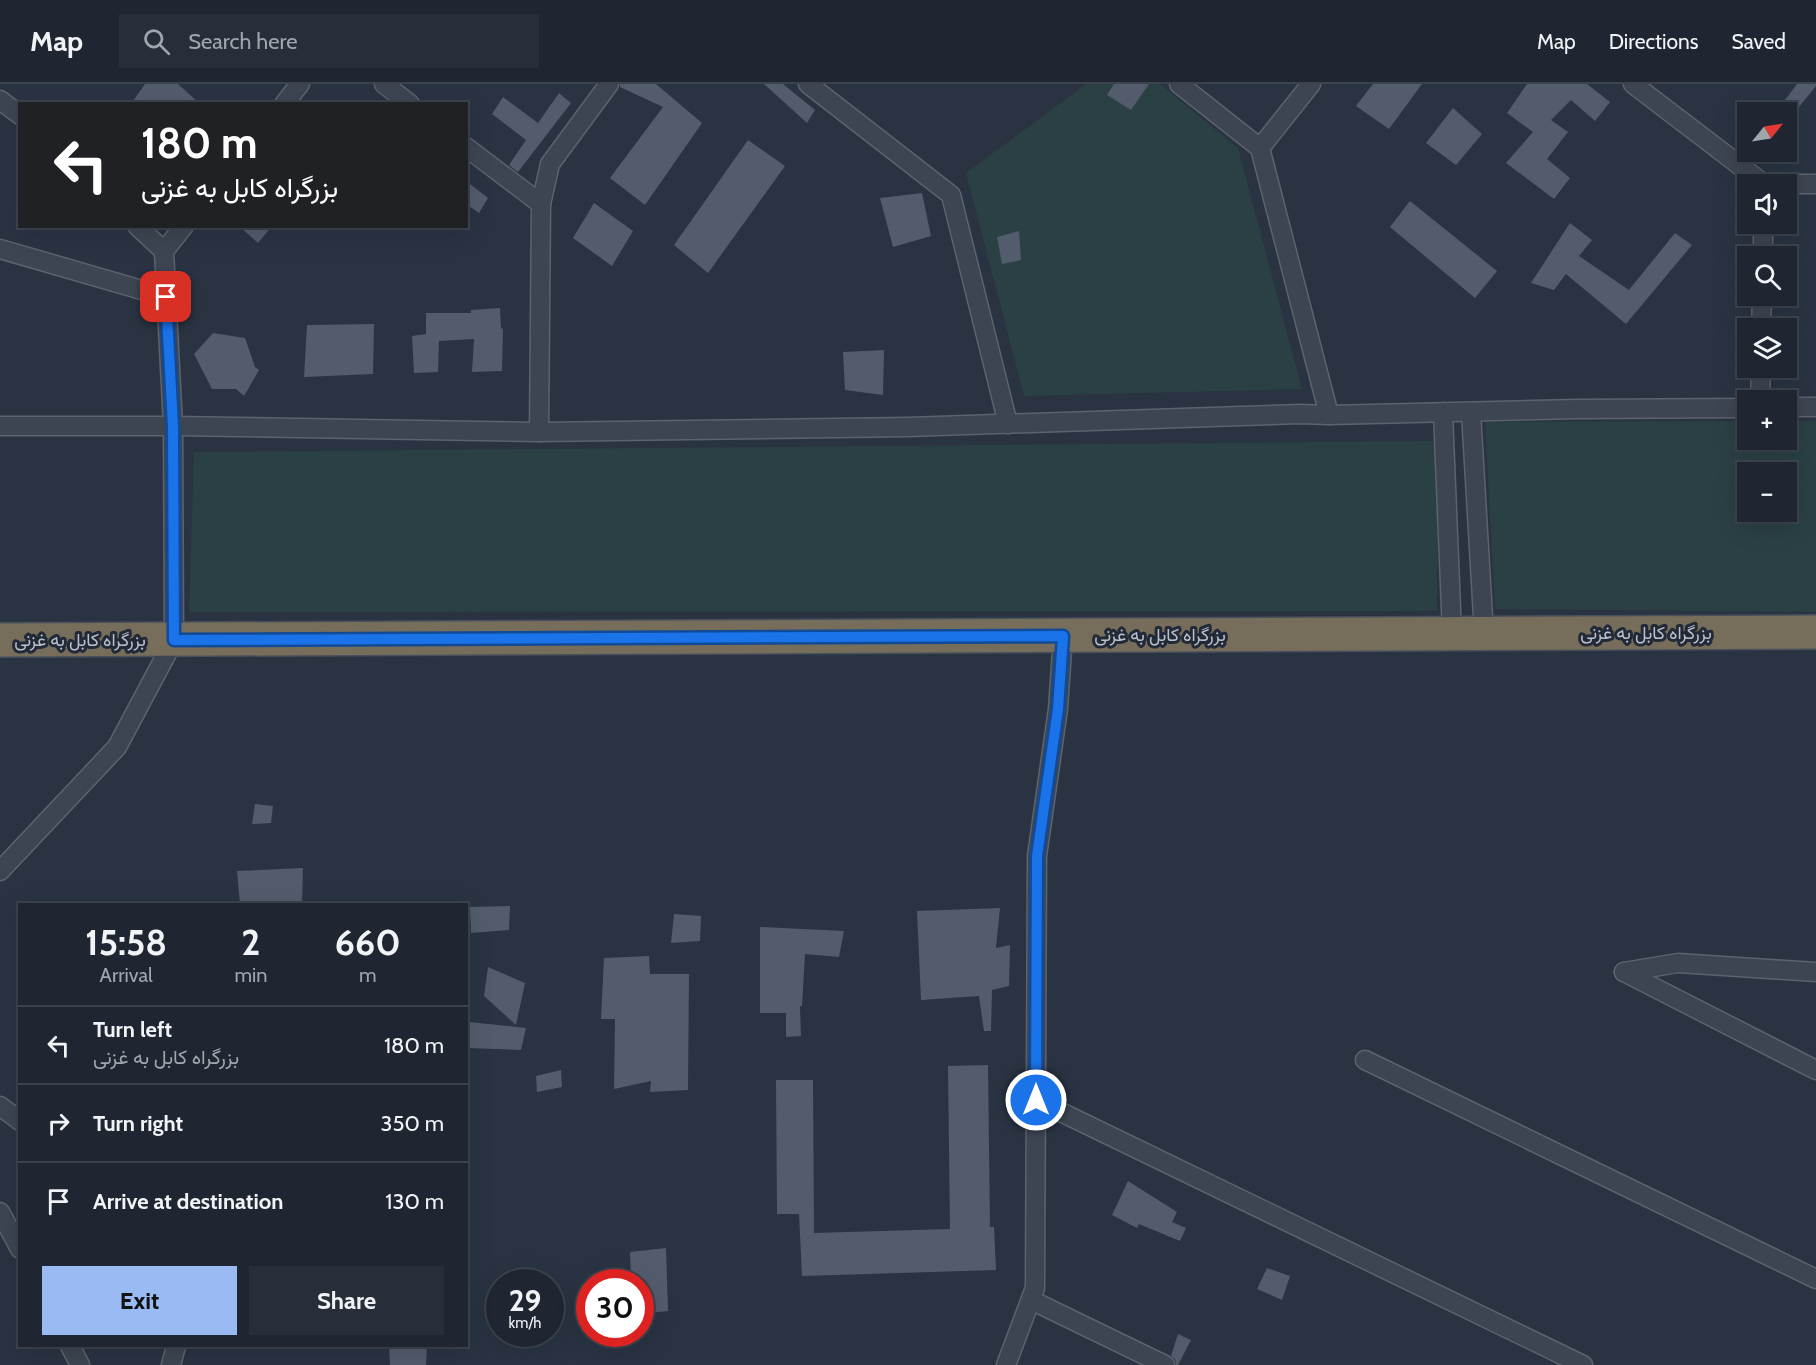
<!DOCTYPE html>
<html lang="en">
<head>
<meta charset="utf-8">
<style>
	body { margin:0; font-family:Cabin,Vazirmatn,sans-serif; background:#272e3a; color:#f1f3f6; height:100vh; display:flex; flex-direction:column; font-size:22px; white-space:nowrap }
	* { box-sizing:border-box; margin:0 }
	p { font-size:20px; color:#a1a5ac }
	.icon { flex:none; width:33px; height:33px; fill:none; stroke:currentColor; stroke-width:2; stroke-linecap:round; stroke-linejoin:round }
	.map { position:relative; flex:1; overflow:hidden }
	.details { position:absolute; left:18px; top:819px; width:450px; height:444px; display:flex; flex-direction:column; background:#1f2632; border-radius:0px; box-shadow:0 6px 24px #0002,0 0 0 2px #3c434d }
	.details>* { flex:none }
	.banner { position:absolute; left:18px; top:18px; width:450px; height:126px; border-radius:0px; box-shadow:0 6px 24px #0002,0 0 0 2px #3c434d; background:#202124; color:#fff; overflow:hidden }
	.needle { width:39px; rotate:60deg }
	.fabs { position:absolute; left:1737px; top:18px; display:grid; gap:12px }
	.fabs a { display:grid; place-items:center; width:60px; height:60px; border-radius:0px; background:#1f2632; box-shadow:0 6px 24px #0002,0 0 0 2px #3c434d; font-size:30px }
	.speed { position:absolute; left:486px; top:1185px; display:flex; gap:12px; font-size:30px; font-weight:700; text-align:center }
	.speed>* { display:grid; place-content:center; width:78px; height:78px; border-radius:50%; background:#1f2632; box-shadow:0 6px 24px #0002,0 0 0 2px #3c434d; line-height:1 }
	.speed small { font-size:15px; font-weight:400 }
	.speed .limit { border:9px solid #d22; background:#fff; color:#111 }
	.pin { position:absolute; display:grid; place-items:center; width:51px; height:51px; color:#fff; margin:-26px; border-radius:12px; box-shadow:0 3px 9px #0006 }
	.me { position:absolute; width:66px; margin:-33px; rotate:0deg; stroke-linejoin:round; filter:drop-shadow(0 0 4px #0008) }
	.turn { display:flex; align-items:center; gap:21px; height:126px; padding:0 24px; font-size:27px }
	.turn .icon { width:78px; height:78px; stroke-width:2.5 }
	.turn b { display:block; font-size:42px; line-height:51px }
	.eta { display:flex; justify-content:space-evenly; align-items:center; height:102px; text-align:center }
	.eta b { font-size:36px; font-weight:700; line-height:42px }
	.action { display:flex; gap:12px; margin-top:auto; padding:12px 24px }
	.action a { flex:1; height:69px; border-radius:0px; background:#99baf2; color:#111; font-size:24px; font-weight:700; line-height:69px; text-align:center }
	.action a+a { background:#272e3a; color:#f1f3f6 }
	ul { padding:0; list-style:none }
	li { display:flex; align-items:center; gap:18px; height:78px; padding:0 24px; border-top:2px solid #3c434d }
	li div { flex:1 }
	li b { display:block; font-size:22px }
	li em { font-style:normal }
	header { display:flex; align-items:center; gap:36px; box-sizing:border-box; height:84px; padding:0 30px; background:#1f2632; border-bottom:2px solid #3c434d }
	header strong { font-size:28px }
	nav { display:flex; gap:33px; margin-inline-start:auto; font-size:21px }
	.search { width:420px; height:54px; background:#272e3a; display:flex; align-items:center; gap:15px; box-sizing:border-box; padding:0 21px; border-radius:0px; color:#a1a5ac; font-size:22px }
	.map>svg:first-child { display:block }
</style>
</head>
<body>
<header>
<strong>Map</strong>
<div class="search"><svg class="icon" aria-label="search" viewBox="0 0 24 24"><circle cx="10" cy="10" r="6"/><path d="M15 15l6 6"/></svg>Search here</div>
<nav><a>Map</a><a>Directions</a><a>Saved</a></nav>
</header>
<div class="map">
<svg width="1816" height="1281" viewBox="0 0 1816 1281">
	<rect width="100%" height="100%" fill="#293342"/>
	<g fill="#2b4043" fill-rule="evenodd">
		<path d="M 1086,0 L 1160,0 L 1238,64 L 1302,305 L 1024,312 L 966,89 Z"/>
		<path d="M 1747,337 L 1748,356 L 1786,356 L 1787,337 L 1816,337 L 1816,528 L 1495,525 L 1485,338 ZM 1748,388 L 1786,388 L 1786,428 L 1748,428 Z"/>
		<path d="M 1438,357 L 1437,527 L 189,528 L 194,368 Z"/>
	</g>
	<g fill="#535c6d">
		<path d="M 145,0 L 178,0 L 200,20 L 131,20 Z"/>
		<path d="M 620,0 L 656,0 L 702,39 L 645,121 L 610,94 L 663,23 L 620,3 Z"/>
		<path d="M 764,0 L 783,0 L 815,26 L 807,39 Z"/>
		<path d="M 1114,0 L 1149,0 L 1131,26 L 1107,11 Z"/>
		<path d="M 1373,0 L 1422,0 L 1389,45 L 1356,22 Z"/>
		<path d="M 1527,0 L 1587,0 L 1610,18 L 1595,37 L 1571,16 L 1551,36 L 1568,48 L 1547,75 L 1570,94 L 1554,115 L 1506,79 L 1533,48 L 1507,29 Z"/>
		<path d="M 1797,0 L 1816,0 L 1816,2 L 1795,28 L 1776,28 Z"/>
		<path d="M 559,9 L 571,19 L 518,88 L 509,81 L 526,56 L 492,30 L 503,13 L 538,39 Z"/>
		<path d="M 1453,24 L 1482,50 L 1456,81 L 1426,59 Z"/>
		<path d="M 748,56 L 785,82 L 708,189 L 674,161 Z"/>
		<path d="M 466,97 L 488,114 L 479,129 L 466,120 Z"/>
		<path d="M 922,109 L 931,152 L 893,163 L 880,114 Z"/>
		<path d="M 1410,117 L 1497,187 L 1475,214 L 1390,143 Z"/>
		<path d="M 594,119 L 633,147 L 612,182 L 573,154 Z"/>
		<path d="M 1570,139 L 1592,156 L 1579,172 L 1629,206 L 1675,149 L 1692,161 L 1626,240 L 1566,190 L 1554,206 L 1531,199 Z"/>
		<path d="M 239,142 L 272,142 L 258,159 Z"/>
		<path d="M 1019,147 L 1021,176 L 1002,180 L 997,153 Z"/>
		<path d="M 500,224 L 501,245 L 503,244 L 502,287 L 472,288 L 474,255 L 439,257 L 438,288 L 414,289 L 412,252 L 426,250 L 426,229 L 471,229 L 471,226 Z"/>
		<path d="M 374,240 L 373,290 L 304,293 L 307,241 Z"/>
		<path d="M 213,249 L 245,254 L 255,283 L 259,286 L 244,312 L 236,305 L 212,305 L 194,270 Z"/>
		<path d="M 884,266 L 883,311 L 845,306 L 843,268 Z"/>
		<path d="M 255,720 L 273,722 L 271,739 L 252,740 Z"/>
		<path d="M 303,784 L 302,820 L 240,820 L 237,787 Z"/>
		<path d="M 510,822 L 509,846 L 471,849 L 470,823 Z"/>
		<path d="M 1000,824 L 996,864 L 1010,861 L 1009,902 L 992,906 L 991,947 L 984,947 L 979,912 L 921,916 L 917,827 Z"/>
		<path d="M 674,830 L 701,832 L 700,857 L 671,859 Z"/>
		<path d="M 760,843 L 844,847 L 839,873 L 805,870 L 802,922 L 800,922 L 801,952 L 786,953 L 786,929 L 760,929 Z"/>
		<path d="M 649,872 L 650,890 L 689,890 L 688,1006 L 650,1008 L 651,997 L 614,1005 L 615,935 L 601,935 L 604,874 Z"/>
		<path d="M 488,883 L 525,899 L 516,941 L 484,912 Z"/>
		<path d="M 469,938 L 526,944 L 521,966 L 467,964 Z"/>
		<path d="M 988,981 L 990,1143 L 994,1143 L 996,1186 L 802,1192 L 799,1130 L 777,1130 L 776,996 L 813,996 L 814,1149 L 950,1145 L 948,982 Z"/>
		<path d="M 561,986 L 562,1003 L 537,1008 L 536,992 Z"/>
		<path d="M 1128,1097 L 1177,1128 L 1172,1138 L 1186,1144 L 1180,1157 L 1139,1140 L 1137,1144 L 1112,1131 Z"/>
		<path d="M 666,1164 L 668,1227 L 640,1230 L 640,1198 L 631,1198 L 630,1168 Z"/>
		<path d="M 1267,1184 L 1290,1192 L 1282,1216 L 1257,1205 Z"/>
		<path d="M 1178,1250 L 1191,1256 L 1178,1281 L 1176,1281 L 1175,1275 L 1171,1272 Z"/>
		<path d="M 389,1262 L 427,1262 L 426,1281 L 390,1281 Z"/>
	</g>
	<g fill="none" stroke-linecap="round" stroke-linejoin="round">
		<g stroke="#5c636f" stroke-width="21">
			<g id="street">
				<path d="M 384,0 L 410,20"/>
				<path d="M 808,0 L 951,111 L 1008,340"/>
				<path d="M 1179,0 L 1260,64 L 1329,331"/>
				<path d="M 1633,0 L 1764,100"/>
				<path d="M 0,16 L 20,31"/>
				<path d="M 284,20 L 300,0"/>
				<path d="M 466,63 L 541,120 L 539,348"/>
				<path d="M 1260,64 L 1311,0"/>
				<path d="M 1764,100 L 1816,100"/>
				<path d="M 541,120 L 550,80 L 609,0"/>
				<path d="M 137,142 L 164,167"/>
				<path d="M 0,165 L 166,213"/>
				<path d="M 1763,172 L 1763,140"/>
				<path d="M 1761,244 L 1762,212"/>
				<path d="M 1760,316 L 1761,284"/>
				<path d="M 1786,323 L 1816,323"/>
				<path d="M 1443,328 L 1452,550"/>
				<path d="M 1471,328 L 1484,550"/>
				<path d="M 0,342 L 173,342 L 539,348 L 908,343 L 1300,330 L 1329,331 L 1577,325 L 1748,324"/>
				<path d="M 0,787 L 117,663 L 174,556 L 173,342 L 164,167 L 184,142"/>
				<path d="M 1624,888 L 1816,986"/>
				<path d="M 1624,888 L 1678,879 L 1816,888"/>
				<path d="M 1365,976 L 1816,1195"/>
				<path d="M 1036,1016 L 1583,1281"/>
				<path d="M 0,1022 L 20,1037"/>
				<path d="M 0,1128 L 20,1165"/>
				<path d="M 1031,1216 L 1165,1281"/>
				<path d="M 70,1262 L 80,1281"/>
				<path d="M 171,1281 L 176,1262"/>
				<path d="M 1006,1281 L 1035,1204 L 1037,772 L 1058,625 L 1063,552"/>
			</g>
		</g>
		<g stroke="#48505c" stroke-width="36">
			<path id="highway" d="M 0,556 L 1816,548"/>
		</g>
		<use href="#street" stroke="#3d4552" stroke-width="18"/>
		<use href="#highway" stroke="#776d5b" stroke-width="33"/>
	</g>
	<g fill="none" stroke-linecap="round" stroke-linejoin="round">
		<g stroke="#114b97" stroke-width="15">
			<path id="route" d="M 166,213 L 173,342 L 174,556 L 1063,552 L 1058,625 L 1037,772 L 1036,1016"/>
		</g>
		<use href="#route" stroke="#1a73e8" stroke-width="10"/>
	</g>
	<g text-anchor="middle" stroke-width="6" stroke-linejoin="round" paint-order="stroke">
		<g font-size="18" fill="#bbc1cc" stroke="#222a37">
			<text x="1646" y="555">بزرگراه کابل به غزنی</text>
			<text x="1160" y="557">بزرگراه کابل به غزنی</text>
			<text x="80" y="562">بزرگراه کابل به غزنی</text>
		</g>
	</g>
</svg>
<div class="fabs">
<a><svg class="needle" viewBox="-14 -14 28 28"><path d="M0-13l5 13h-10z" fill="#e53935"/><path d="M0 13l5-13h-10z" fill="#a1a5ac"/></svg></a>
<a><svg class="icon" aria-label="sound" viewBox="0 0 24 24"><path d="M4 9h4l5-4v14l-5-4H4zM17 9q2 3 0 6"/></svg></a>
<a><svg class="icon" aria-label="search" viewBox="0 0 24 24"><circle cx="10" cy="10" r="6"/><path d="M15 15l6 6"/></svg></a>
<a><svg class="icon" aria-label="layers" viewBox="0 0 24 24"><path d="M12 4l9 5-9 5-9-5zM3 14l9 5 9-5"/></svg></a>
<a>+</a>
<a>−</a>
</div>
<div class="speed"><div>29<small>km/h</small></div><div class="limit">30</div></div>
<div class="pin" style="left:166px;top:213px;background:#d93025"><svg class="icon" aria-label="arrive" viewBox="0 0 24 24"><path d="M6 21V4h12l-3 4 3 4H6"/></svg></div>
<svg class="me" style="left:1036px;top:1016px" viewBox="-20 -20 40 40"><circle r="17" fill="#1a73e8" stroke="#fff" stroke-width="3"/><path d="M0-11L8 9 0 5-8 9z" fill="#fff"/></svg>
<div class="banner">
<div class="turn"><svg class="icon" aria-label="left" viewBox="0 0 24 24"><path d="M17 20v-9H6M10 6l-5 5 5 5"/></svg><div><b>180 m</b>بزرگراه کابل به غزنی</div></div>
</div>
<section class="details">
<div class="eta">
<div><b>15:58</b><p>Arrival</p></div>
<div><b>2</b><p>min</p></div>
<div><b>660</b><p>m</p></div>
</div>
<ul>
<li><svg class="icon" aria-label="left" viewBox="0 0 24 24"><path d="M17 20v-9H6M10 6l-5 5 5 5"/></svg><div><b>Turn left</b><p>بزرگراه کابل به غزنی</p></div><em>180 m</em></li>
<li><svg class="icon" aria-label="right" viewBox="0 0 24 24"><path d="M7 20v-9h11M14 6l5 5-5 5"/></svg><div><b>Turn right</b></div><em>350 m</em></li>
<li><svg class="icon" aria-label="arrive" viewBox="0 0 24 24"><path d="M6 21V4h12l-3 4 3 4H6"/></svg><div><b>Arrive at destination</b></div><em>130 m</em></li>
</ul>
<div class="action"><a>Exit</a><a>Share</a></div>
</section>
</div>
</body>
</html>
